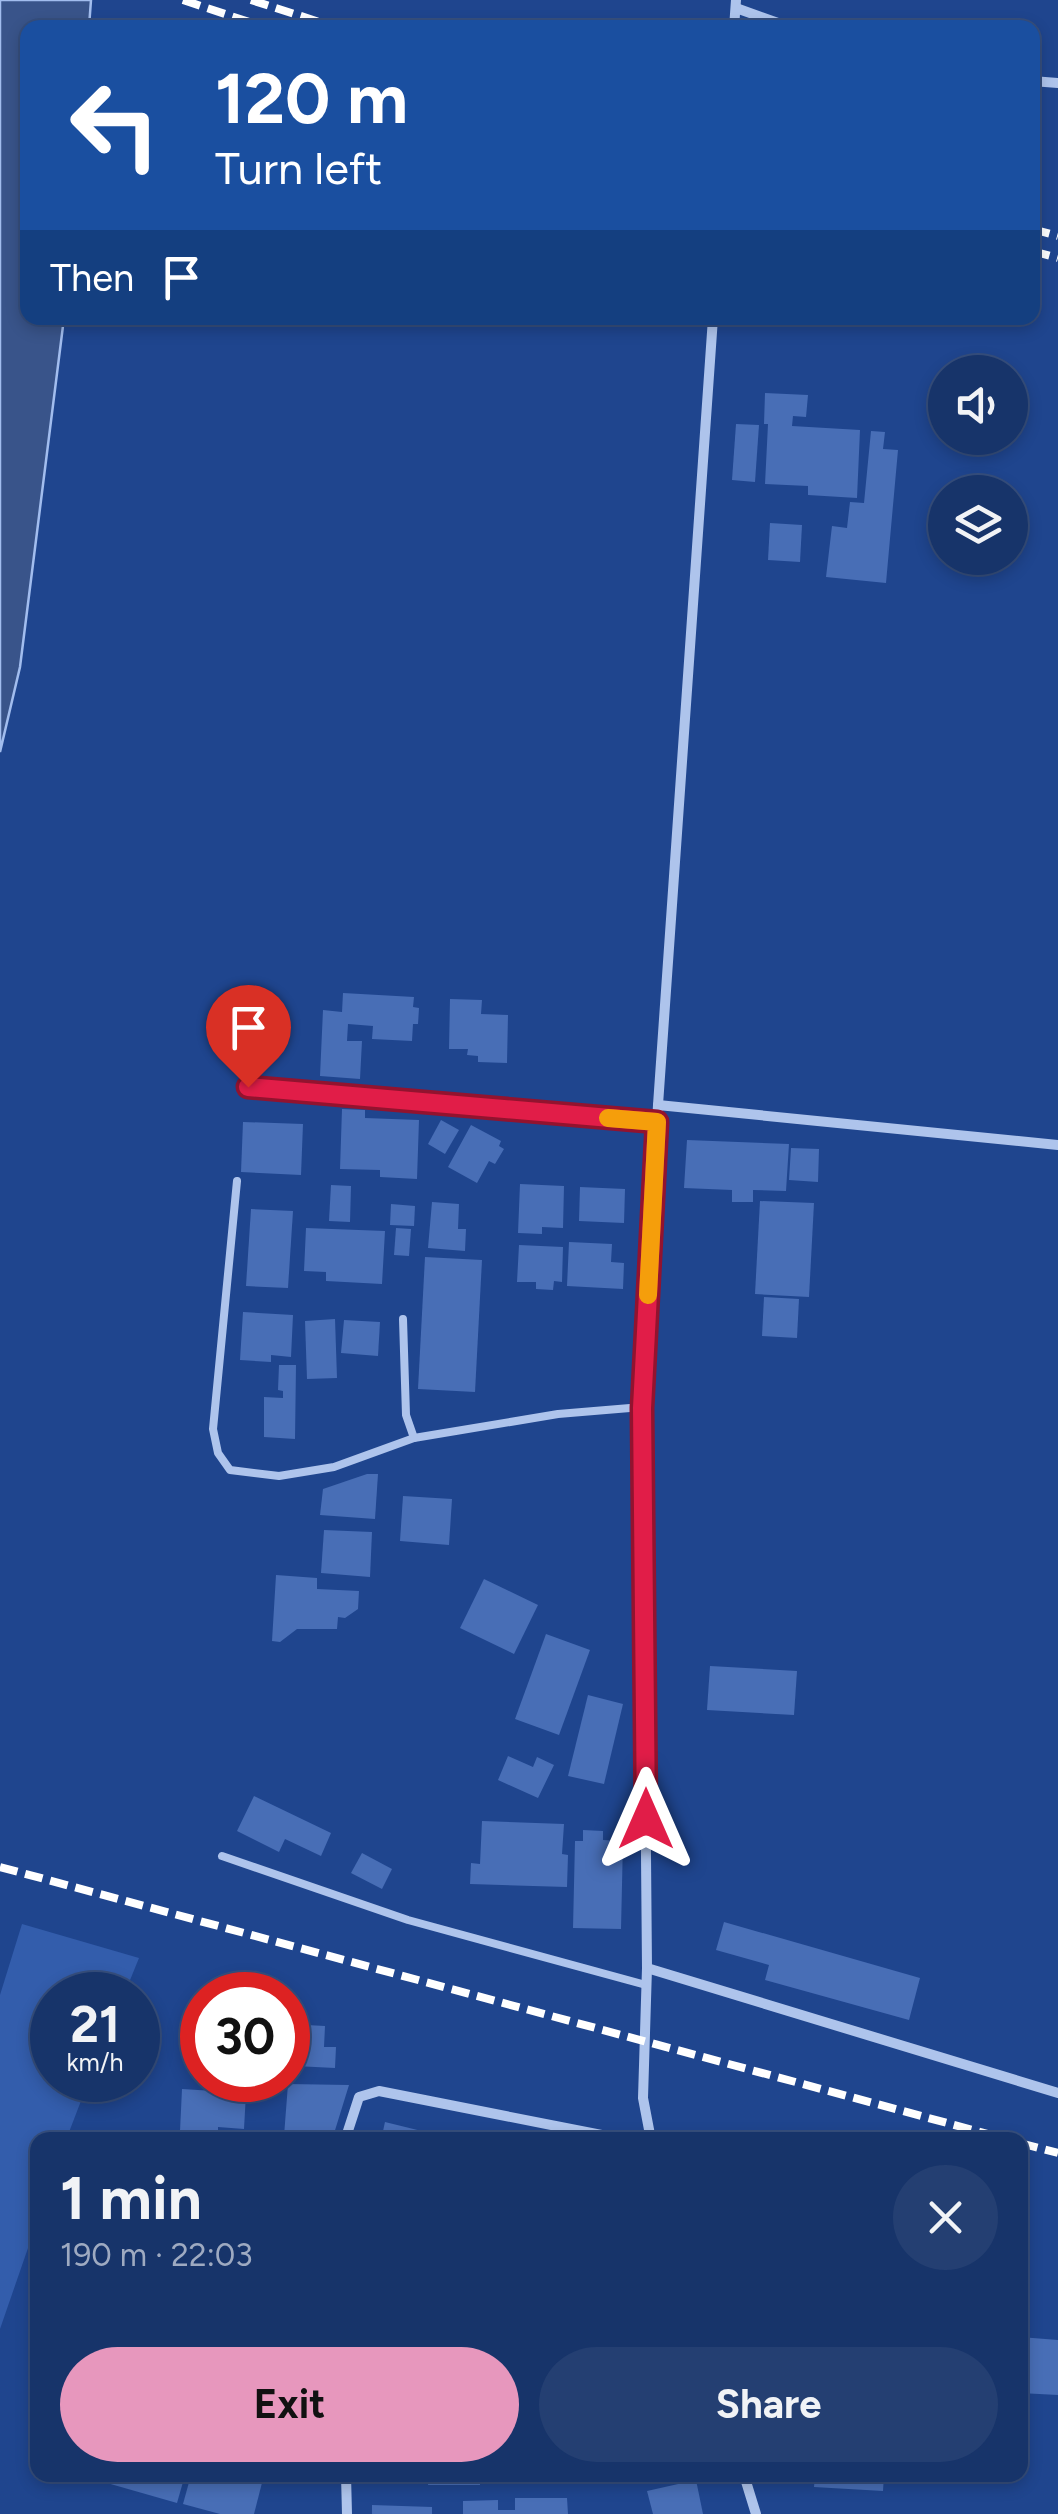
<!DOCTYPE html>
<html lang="en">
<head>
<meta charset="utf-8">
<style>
	body { margin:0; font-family:Figtree,sans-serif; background:#243f72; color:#f1f3f6; height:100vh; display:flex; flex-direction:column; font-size:38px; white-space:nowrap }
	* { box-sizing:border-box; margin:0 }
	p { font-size:32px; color:#9eaac1 }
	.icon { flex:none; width:55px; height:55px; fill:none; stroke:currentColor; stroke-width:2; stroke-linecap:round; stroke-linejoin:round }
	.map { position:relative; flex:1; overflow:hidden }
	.drawer { position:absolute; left:30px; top:2132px; width:998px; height:350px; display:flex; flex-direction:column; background:#17346a; border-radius:20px; box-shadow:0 5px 15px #0003,0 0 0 2px #364f7e }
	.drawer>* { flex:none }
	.banner { position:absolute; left:20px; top:20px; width:1020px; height:305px; border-radius:20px; box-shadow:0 5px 15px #0003,0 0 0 2px #364f7e; background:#1a4fa0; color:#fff; overflow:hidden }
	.controls { position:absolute; left:928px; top:355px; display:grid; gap:20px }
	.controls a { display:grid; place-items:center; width:100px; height:100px; border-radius:50%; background:#17346a; box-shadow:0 5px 15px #0003,0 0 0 2px #364f7e; font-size:50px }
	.speed { position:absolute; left:30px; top:1972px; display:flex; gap:20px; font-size:50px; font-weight:700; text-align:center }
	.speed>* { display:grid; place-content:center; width:130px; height:130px; border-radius:50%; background:#17346a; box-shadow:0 5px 15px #0003,0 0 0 2px #364f7e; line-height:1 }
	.speed small { font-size:25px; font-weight:400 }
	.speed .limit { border:15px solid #d22; background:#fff; color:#111 }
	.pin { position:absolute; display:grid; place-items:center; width:85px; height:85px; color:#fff; margin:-102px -42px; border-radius:50% 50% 50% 0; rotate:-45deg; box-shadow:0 0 10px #0007 }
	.pin .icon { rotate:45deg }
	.me { position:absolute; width:110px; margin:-55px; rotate:0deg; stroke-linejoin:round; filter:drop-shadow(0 0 8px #0008) }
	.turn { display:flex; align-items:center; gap:35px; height:210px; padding:0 30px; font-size:45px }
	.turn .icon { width:130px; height:130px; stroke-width:2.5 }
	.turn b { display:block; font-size:70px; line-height:85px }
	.then { display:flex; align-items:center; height:95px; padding:0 30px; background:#0003; gap:20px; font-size:38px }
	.round { display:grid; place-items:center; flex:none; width:105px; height:105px; border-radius:52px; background:#243f72 }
	.summary { display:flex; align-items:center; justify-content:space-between; height:170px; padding:0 30px }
	h1 { font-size:60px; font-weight:700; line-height:75px }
	.button { display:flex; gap:20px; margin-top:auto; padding:20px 30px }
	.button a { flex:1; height:115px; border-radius:60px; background:#e797bd; color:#111; font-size:40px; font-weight:700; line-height:115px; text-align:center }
	.button a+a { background:#243f72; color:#f1f3f6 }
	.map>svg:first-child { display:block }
</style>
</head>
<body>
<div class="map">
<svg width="1058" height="2514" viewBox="0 0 1058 2514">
	<rect width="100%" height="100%" fill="#1f458e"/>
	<path fill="#335dac" d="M 22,1924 L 139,1958 L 124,1995 L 52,1995 L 52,2080 L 89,2080 L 66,2140 L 38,2140 L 37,2222 L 0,2329 L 0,1995 Z"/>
	<path fill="#39548a" stroke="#a2bdee" stroke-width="2.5" d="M 0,0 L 91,0 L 89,27 L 28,28 L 28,318 L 64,318 L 20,667 L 0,752 Z"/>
	<g fill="#486eb6">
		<path d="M 765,393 L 808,395 L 806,417 L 793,416 L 792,426 L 860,430 L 857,498 L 808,495 L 808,486 L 765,484 L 768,424 L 764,424 Z"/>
		<path d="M 736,424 L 759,425 L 755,482 L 732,480 Z"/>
		<path d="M 871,431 L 885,432 L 883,449 L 898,450 L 886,583 L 826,577 L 832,526 L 847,528 L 850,502 L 864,503 Z"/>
		<path d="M 770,523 L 802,525 L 800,562 L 768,560 Z"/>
		<path d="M 343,993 L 414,997 L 413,1007 L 419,1008 L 418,1024 L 413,1024 L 412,1041 L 372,1039 L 373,1026 L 348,1024 L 347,1041 L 362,1041 L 360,1079 L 320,1076 L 323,1010 L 342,1012 Z"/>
		<path d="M 450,999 L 482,1000 L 481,1014 L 508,1015 L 507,1063 L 478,1062 L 478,1056 L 467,1055 L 468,1049 L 449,1049 Z"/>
		<path d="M 342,1109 L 365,1110 L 365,1118 L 419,1120 L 417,1179 L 380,1177 L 380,1170 L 340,1169 Z"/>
		<path d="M 441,1120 L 459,1130 L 445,1154 L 428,1144 Z"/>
		<path d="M 243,1122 L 303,1124 L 301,1175 L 241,1172 Z"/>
		<path d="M 471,1125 L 501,1141 L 499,1146 L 504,1149 L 495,1164 L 489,1161 L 477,1183 L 448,1167 Z"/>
		<path d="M 687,1140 L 789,1144 L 786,1191 L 753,1190 L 753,1202 L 732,1202 L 732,1190 L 684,1188 Z"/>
		<path d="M 791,1148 L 819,1149 L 818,1182 L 789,1180 Z"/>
		<path d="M 520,1184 L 564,1186 L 563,1228 L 542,1227 L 542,1234 L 518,1233 Z"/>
		<path d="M 331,1185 L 351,1186 L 350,1222 L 329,1221 Z"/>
		<path d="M 580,1187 L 625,1189 L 624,1223 L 579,1221 Z"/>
		<path d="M 760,1201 L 814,1203 L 809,1297 L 755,1294 Z"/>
		<path d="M 432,1202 L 459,1204 L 458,1229 L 466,1229 L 465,1251 L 428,1248 Z"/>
		<path d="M 391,1204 L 415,1206 L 414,1226 L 390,1225 Z"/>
		<path d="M 251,1209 L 293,1211 L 288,1288 L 246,1286 Z"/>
		<path d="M 306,1228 L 385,1231 L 382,1284 L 326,1281 L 326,1272 L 304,1271 Z"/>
		<path d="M 396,1228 L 411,1229 L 409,1256 L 394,1255 Z"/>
		<path d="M 569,1242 L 612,1244 L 611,1262 L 624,1263 L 623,1289 L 567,1286 Z"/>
		<path d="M 519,1245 L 563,1247 L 562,1282 L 554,1281 L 553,1290 L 536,1289 L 536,1282 L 517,1282 Z"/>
		<path d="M 425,1257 L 482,1260 L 475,1392 L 418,1389 Z"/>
		<path d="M 764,1297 L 799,1299 L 797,1338 L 762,1336 Z"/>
		<path d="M 243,1312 L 293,1315 L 291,1357 L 271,1355 L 271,1362 L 240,1360 Z"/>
		<path d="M 335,1319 L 337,1378 L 307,1379 L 305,1321 Z"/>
		<path d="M 344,1320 L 380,1322 L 378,1356 L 341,1353 Z"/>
		<path d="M 279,1365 L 296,1365 L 295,1439 L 264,1437 L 264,1397 L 283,1398 L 283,1391 L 278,1390 Z"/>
		<path d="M 367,1474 L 378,1474 L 375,1519 L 320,1515 L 323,1489 Z"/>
		<path d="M 403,1496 L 452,1499 L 449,1545 L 400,1541 Z"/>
		<path d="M 324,1530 L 372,1532 L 370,1577 L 321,1573 Z"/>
		<path d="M 276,1575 L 317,1578 L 317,1589 L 359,1591 L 358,1609 L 345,1618 L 338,1617 L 337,1629 L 297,1629 L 280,1642 L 272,1641 Z"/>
		<path d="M 484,1579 L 538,1605 L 514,1654 L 460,1628 Z"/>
		<path d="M 546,1634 L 590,1650 L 559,1735 L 515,1719 Z"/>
		<path d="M 710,1666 L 797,1671 L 794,1715 L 707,1710 Z"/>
		<path d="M 588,1695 L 623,1704 L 604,1784 L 568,1776 Z"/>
		<path d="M 508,1756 L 533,1767 L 537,1757 L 554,1765 L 538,1798 L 498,1780 Z"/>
		<path d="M 254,1796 L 331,1833 L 321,1856 L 285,1839 L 279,1852 L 237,1831 Z"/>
		<path d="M 482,1821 L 564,1824 L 562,1854 L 568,1855 L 567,1887 L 470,1884 L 471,1863 L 480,1864 Z"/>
		<path d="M 583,1830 L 603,1831 L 603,1840 L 623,1841 L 621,1929 L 573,1928 L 575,1841 L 583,1841 Z"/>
		<path d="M 362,1853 L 392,1869 L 382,1889 L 351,1873 Z"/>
		<path d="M 724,1922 L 920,1978 L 909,2020 L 765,1980 L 769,1965 L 716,1950 Z"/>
		<path d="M 288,2024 L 325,2026 L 324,2047 L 336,2047 L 335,2068 L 295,2066 L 295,2072 L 288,2072 Z"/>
		<path d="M 288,2084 L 349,2085 L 332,2140 L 289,2140 L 289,2136 L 284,2136 Z"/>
		<path d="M 182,2089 L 246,2093 L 244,2129 L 218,2127 L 218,2133 L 180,2131 Z"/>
		<path d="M 385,2122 L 454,2139 L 454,2140 L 381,2140 Z"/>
		<path d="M 1020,2337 L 1058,2340 L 1058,2395 L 1020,2393 Z"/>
		<path d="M 79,2475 L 185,2475 L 177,2503 Z"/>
		<path d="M 191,2475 L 264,2475 L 254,2514 L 220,2514 L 183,2504 Z"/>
		<path d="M 366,2475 L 413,2475 L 412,2482 L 366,2481 Z"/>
		<path d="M 429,2475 L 480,2475 L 480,2485 L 428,2485 Z"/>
		<rect x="487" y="2475" width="36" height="5"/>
		<rect x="564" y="2475" width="27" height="6"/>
		<path d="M 815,2475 L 884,2475 L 883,2491 L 814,2487 Z"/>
		<path d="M 696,2480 L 703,2514 L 653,2514 L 647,2491 Z"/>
		<path d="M 515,2498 L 567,2498 L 568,2514 L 463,2514 L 463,2501 L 498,2500 L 498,2510 L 515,2510 Z"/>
		<path d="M 372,2505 L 432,2507 L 432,2514 L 372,2514 Z"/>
	</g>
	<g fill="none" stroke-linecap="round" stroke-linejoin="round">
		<g stroke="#aec4ec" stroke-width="8">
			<path d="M 248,1087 L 657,1123"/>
			<path d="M 237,1181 L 213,1429 L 218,1453 L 230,1470 L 279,1476 L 334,1467 L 414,1438 L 558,1414 L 642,1407"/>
			<path d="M 403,1319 L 406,1415 L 414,1438"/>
			<path d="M 222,1856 L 408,1920 L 646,1985"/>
		</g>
		<g stroke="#aec4ec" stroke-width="10">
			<path d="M 736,8 L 792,28"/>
			<path d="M 734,28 L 736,0"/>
			<path d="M 1032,81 L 1058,83"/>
			<path d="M 658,1105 L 1058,1145"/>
			<path d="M 647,1968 L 1058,2093"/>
			<path d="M 345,2140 L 359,2097 L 379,2091 L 627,2140"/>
			<path d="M 651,2140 L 643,2098 L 647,1968 L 642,1407 L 658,1105 L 713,318"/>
			<path d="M 346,2475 L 347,2514"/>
			<path d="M 744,2475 L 756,2514"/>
		</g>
		<g stroke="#fff" stroke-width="8" stroke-dasharray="18 8" stroke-linecap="butt">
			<path d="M 183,0 L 267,28"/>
			<path d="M 251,0 L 338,28"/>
			<path d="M 1032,229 L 1058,236"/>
			<path d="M 1032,251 L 1058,258"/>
			<path d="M 0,1867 L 1010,2140"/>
			<path d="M 1020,2143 L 1058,2153"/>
		</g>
	</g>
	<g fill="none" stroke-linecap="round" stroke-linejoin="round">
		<g stroke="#92132f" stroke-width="25">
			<path id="route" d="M 248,1087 L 657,1122 L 642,1408 L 646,1819"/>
		</g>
		<use href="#route" stroke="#e11d48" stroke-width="18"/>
		<path stroke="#f59e0b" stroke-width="18" d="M 608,1118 L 657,1122 L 648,1295"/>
	</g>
</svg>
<div class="controls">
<a><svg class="icon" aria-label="sound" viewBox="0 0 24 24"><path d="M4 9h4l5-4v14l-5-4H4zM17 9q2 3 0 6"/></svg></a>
<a><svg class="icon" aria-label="layers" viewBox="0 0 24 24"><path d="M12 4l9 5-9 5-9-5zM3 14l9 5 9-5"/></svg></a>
</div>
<div class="speed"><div>21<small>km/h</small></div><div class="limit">30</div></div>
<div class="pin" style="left:248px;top:1087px;background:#d93025"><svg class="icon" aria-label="arrive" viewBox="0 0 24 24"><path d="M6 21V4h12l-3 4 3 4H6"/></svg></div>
<svg class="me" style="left:646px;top:1819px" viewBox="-20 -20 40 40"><path d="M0-17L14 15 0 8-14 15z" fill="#e11d48" stroke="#fff" stroke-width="4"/></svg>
<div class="banner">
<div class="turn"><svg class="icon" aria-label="left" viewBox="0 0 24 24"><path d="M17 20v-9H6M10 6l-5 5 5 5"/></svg><div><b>120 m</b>Turn left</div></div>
<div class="then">Then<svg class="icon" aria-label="arrive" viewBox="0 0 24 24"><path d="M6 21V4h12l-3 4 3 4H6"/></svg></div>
</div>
<section class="drawer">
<div class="summary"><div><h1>1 min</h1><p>190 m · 22:03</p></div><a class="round"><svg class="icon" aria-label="close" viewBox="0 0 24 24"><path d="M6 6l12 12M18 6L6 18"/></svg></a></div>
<div class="button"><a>Exit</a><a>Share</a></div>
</section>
</div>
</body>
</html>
